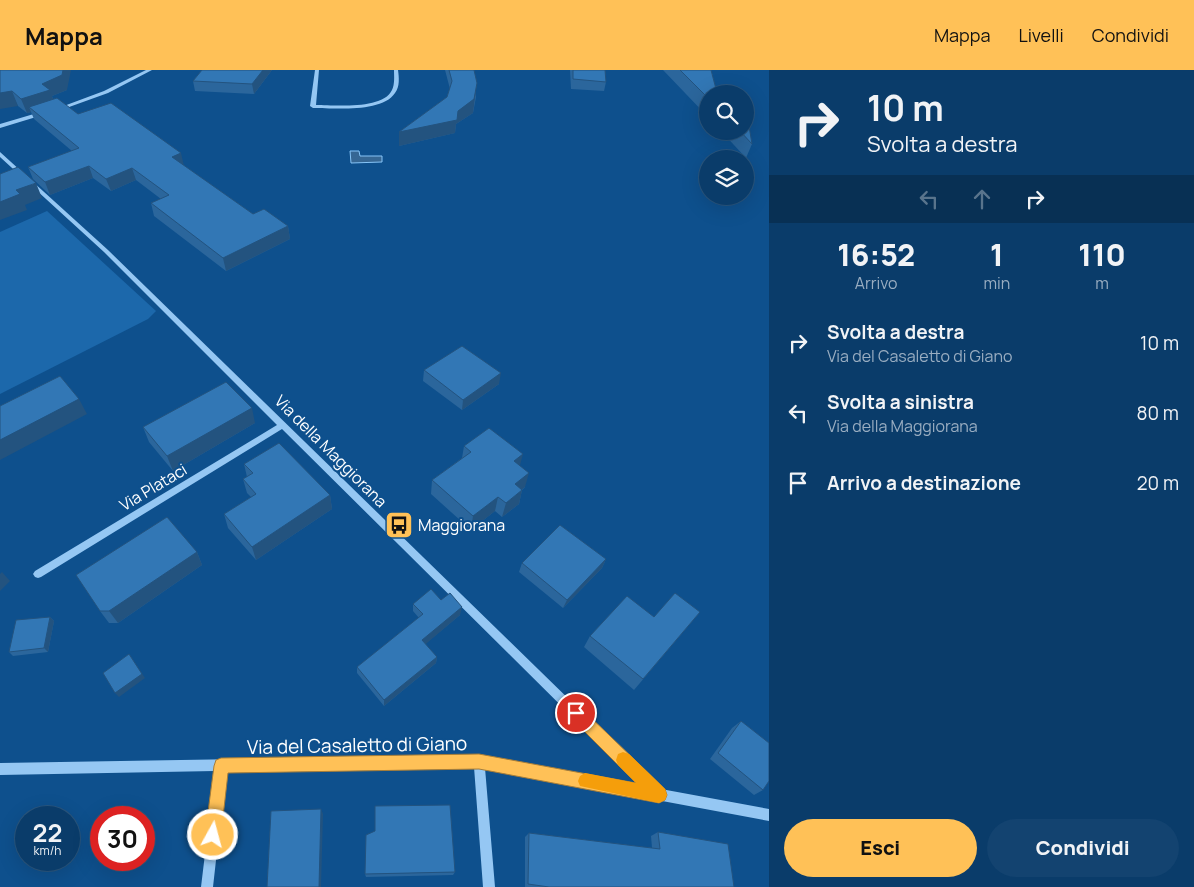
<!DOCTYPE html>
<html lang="it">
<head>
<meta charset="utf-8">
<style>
	body { margin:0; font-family:Manrope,sans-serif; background:#134370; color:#f1f3f6; height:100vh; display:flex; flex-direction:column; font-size:19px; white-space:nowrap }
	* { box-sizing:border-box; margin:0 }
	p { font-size:16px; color:#99adc1 }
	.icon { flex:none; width:28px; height:28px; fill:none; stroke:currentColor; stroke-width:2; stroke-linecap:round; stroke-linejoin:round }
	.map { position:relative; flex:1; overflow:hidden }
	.side { display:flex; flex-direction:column; background:#0a3c6a; width:425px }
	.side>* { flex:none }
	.guide { background:#0a3c6a; color:#f1f3f6; overflow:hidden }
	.controls { position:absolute; left:699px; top:15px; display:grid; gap:10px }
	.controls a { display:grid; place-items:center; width:55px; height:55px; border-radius:50%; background:#0a3c6a; box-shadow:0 5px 20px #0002,0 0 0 1px #2a567e; font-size:25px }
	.speed { position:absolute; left:15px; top:736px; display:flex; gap:10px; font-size:25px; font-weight:700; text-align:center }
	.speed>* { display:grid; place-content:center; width:65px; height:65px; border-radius:50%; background:#0a3c6a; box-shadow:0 5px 20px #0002,0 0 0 1px #2a567e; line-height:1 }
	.speed small { font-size:12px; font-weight:400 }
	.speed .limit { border:8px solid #d22; background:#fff; color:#111 }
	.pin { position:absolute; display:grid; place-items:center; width:42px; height:42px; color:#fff; margin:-21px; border:2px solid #fff; border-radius:50%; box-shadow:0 1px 5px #0007 }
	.me { position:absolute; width:55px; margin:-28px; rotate:7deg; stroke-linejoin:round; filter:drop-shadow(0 0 4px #0008) }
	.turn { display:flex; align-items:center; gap:18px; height:105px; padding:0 15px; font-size:22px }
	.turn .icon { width:65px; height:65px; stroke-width:2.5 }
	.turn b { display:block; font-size:35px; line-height:42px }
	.lanes { display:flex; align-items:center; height:48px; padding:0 15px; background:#0003; justify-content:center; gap:25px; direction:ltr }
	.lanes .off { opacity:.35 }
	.eta { display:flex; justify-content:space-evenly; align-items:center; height:85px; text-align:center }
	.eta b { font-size:30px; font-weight:800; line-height:35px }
	.primary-button { display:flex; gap:10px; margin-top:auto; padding:10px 15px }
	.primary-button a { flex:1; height:58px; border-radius:30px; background:#ffc157; color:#111; font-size:20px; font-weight:800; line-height:58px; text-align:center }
	.primary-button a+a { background:#134370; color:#f1f3f6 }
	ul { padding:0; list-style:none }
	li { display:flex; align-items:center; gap:15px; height:70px; padding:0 15px }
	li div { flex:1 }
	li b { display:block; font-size:19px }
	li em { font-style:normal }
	header { display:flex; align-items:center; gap:30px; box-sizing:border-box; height:70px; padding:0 25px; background:#ffc157; color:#111 }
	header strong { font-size:24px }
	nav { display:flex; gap:28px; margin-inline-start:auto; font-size:18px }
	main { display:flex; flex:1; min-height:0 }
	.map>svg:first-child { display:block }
</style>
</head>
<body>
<header>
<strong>Mappa</strong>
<nav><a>Mappa</a><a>Livelli</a><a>Condividi</a></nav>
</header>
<main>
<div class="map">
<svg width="769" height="817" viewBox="0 0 769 817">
	<rect width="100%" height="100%" fill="#0e508d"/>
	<path fill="#1c68ab" d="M 47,141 L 156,241 L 148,249 L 0,324 L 0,162 Z"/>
	<path fill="#366794" stroke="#86c4f7" d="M 350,81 L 359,81 L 360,86 L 382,86 L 382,92 L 351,93 Z"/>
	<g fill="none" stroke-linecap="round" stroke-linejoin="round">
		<g fill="#95c7f3" fill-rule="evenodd">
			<path d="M 146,0 L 152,0 L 108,23 L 58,41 L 53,40 L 104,21 Z"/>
			<path d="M 315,0 L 319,0 L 316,35 C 334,35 383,40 392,20 C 395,14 394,6 394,0 L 398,0 C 399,7 400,17 395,23 C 382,43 334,38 313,38 L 310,36 Z"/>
			<path d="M 44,41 L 47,43 L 46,44 L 0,58 L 0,54 Z"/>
			<path d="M 0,82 L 108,180 L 661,719 L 769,739 L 769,751 L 485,698 L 495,817 L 483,817 L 474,697 L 226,701 L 213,817 L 201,817 L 215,701 L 0,705 L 0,693 L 479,685 L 641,715 L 282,359 L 41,507 L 38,508 L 35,507 L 33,504 L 35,501 L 277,355 L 104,182 L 0,87 Z"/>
		</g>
	</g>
	<g fill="#2b669c">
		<path d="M 0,0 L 67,20 L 52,26 L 53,29 L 78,44 L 184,96 L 253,144 L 288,156 L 290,169 L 226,201 L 154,146 L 151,133 L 161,129 L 136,110 L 111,121 L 93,108 L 50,125 L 33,109 L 28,97 L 72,81 L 34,49 L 31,42 L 27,43 L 18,36 Z"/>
		<path d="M 202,0 L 272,0 L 254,24 L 195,21 L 193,11 Z"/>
		<path d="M 445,0 L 474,0 L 476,27 L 473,43 L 456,54 L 455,63 L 399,76 L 399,62 L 447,27 L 450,19 Z"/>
		<path d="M 570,0 L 605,0 L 606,12 L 604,21 L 571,19 Z"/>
		<path d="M 663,0 L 711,0 L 716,19 L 708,24 L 708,47 Z"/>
		<path d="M 721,61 L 745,61 L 752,74 L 746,88 Z"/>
		<path d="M 424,300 L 499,314 L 462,340 L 423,311 Z"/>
		<path d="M 255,353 L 173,401 L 149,372 L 143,357 Z"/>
		<path d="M 464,376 L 520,395 L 525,417 L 522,420 L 519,434 L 502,447 L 495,441 L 471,460 L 431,424 L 432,410 L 462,388 Z"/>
		<path d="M 244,394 L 330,425 L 332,439 L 256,490 L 228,458 L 224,444 L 251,427 L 247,423 L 243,409 L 247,407 Z"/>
		<path d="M 197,482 L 202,495 L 118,553 L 109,553 L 100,541 Z"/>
		<path d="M 606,489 L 602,498 L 563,538 L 519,502 L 522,493 Z"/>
		<path d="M 441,530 L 460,545 L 425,574 L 437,587 L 436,593 L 384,636 L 357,603 L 357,597 L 419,548 L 413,541 L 413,534 Z"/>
		<path d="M 700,542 L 634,620 L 584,577 L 590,566 L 654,547 Z"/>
		<path d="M 50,547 L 54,551 L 48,582 L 13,586 L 9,582 Z"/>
		<path d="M 741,651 L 763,720 L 754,725 L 710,689 L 732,658 Z"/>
		<path d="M 658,762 L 734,817 L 525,817 L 525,767 L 529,763 L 652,778 L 651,766 Z"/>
		<path d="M 455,802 L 453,805 L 366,807 L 365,804 Z"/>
	</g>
	<g fill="#23537f">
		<path d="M 63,0 L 71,0 L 67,20 L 52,26 L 55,35 L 29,37 L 31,42 L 27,43 L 21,29 Z"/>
		<path d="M 263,0 L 272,0 L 254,24 L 252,14 Z"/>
		<path d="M 477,13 L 473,43 L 456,54 L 455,63 L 399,76 L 399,62 L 458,41 Z"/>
		<path d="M 12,21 L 18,36 L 0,39 L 0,23 Z"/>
		<path d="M 181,83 L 184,96 L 172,87 Z"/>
		<path d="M 89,96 L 93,108 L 50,125 L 45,112 Z"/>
		<path d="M 132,98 L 136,110 L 111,121 L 106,109 Z"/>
		<path d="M 36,113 L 42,128 L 25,135 L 27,140 L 0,150 L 0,132 L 16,120 Z"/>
		<path d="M 288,156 L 290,169 L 226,201 L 223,188 Z"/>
		<path d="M 501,303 L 499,314 L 462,340 L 463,330 Z"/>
		<path d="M 79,329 L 87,344 L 0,390 L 0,370 Z"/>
		<path d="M 252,338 L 255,353 L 173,401 L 167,386 Z"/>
		<path d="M 523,384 L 519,399 L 514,391 Z"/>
		<path d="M 529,403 L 525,417 L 511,428 L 515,414 Z"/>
		<path d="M 522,420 L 519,434 L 502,447 L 506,433 Z"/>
		<path d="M 330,425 L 332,439 L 256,490 L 252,477 Z"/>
		<path d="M 498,427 L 495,441 L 471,460 L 473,446 Z"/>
		<path d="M 197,482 L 202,495 L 118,553 L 109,541 Z"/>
		<path d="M 606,489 L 602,498 L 563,538 L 567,530 Z"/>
		<path d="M 2,502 L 10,511 L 0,521 L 0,504 Z"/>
		<path d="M 462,537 L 460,545 L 421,578 L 422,570 Z"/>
		<path d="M 50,547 L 54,551 L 48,582 L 44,578 Z"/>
		<path d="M 129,584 L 145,608 L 119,627 L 115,623 Z"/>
		<path d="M 437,587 L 436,593 L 384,636 L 384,630 Z"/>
		<path d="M 321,739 L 323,744 L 321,817 L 319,817 Z"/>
	</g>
	<g fill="#3277b5" stroke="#23537f">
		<path d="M 0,0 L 63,0 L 62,5 L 42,14 L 50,20 L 21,29 L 12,21 L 0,23 Z"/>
		<path d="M 202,0 L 263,0 L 252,14 L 193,11 Z"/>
		<path d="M 449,0 L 474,0 L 477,13 L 474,29 L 458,41 L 457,50 L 399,62 L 447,27 L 452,11 Z"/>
		<path d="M 573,0 L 605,0 L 606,12 L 573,9 Z"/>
		<path d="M 680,0 L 711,0 L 716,19 L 726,18 L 731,24 L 708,24 L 708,28 Z"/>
		<path d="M 57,28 L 78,44 L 111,33 L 181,83 L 172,87 L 253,144 L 264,139 L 288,156 L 223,188 L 151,133 L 169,125 L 132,98 L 106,109 L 89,96 L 45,112 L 28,97 L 79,78 L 29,37 Z"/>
		<path d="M 745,37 L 746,38 L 752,74 L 740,61 L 745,61 Z"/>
		<path d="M 18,97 L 36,113 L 16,120 L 20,124 L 0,132 L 0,104 Z"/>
		<path d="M 462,276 L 501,303 L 463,330 L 424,300 Z"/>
		<path d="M 60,306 L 79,329 L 0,370 L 0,336 Z"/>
		<path d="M 226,312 L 252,338 L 167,386 L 143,357 Z"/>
		<path d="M 489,358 L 523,384 L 514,391 L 529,403 L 515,414 L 522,420 L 506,433 L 498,427 L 473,446 L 432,410 L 471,382 L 464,376 Z"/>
		<path d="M 279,373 L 330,425 L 252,477 L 224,444 L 256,424 L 243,409 L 253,403 L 244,394 Z"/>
		<path d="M 167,447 L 197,482 L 109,541 L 100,541 L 76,505 Z"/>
		<path d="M 560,455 L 606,489 L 567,530 L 522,493 Z"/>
		<path d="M 431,519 L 441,530 L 450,523 L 462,537 L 422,570 L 437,587 L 384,630 L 357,597 L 423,544 L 413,534 Z"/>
		<path d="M 675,523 L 700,542 L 643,609 L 590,566 L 627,526 L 654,547 Z"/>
		<path d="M 50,547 L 44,578 L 9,582 L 16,550 Z"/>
		<path d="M 129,584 L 142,604 L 115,623 L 103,603 Z"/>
		<path d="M 741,651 L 769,673 L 769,711 L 763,720 L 718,683 Z"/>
		<path d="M 450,735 L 455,802 L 365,804 L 366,765 L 375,761 L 375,736 Z"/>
		<path d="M 321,739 L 319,817 L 267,817 L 271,741 Z"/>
		<path d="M 658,762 L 728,774 L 734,817 L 549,817 L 528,814 L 529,763 L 660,779 Z"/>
	</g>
	<path fill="#ffc157" stroke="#a67d39" d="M 576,636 L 581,638 L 665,719 L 667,725 L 665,730 L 659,733 L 479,699 L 228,703 L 221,765 L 219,771 L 213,773 L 208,771 L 205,765 L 214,696 L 216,690 L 221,688 L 479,684 L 636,713 L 571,648 L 568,643 L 571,638 Z"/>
	<path fill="#f59e0b" d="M 623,682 L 629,684 L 665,719 L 667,725 L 665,730 L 659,733 L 580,716 L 578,711 L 580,706 L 585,703 L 636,713 L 618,695 L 616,690 L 618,684 Z"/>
	<defs>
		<g id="bus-square" transform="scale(1.4375)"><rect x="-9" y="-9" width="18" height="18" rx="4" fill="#ffc157" stroke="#0e508d"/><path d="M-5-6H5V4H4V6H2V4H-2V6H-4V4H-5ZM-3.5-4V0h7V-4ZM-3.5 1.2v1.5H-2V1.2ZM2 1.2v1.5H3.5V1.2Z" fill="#111"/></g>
	</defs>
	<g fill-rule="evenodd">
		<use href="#bus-square" x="399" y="455"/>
	</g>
	<g text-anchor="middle" stroke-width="4" stroke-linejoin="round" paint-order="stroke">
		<g font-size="16" fill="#fff" stroke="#0e508d">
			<text transform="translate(331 381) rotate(45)" y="6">Via della Maggiorana</text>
			<text transform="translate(153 417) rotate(-31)" y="6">Via Plataci</text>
		</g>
		<g font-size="16" fill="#fff" stroke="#0e508d" text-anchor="start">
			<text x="418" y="461">Maggiorana</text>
		</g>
		<g font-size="19" fill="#fff" stroke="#0e508d">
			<text transform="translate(357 675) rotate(-1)" y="7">Via del Casaletto di Giano</text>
		</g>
	</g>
</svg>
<div class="controls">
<a><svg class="icon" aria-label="search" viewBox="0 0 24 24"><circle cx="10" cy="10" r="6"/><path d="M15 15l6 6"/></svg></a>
<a><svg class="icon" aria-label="layers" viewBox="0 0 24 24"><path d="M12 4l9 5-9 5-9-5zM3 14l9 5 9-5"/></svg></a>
</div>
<div class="speed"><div>22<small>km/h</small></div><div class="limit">30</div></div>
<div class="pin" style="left:576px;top:643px;background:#d93025"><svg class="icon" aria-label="arrive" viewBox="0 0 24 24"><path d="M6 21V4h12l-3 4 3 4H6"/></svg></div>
<svg class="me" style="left:213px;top:765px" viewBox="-20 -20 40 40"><circle r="17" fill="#ffc157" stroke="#fff" stroke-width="3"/><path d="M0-11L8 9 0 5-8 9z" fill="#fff"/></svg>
</div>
<section class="side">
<div class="guide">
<div class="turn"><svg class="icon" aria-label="right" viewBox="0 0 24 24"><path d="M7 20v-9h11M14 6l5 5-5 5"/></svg><div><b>10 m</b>Svolta a destra</div></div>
<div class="lanes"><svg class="icon off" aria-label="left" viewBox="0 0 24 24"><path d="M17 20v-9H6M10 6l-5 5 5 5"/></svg><svg class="icon off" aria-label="ahead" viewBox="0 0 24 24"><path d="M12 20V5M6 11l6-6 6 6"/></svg><svg class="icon" aria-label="right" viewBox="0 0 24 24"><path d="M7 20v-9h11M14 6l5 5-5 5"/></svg></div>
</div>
<div class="eta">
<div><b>16:52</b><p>Arrivo</p></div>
<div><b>1</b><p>min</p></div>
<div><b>110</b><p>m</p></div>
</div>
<ul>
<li><svg class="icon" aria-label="right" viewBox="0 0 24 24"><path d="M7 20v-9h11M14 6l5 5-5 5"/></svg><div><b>Svolta a destra</b><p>Via del Casaletto di Giano</p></div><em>10 m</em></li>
<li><svg class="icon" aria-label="left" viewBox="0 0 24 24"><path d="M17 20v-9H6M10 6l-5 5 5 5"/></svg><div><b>Svolta a sinistra</b><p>Via della Maggiorana</p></div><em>80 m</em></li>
<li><svg class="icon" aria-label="arrive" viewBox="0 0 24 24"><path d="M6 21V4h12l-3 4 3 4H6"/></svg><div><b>Arrivo a destinazione</b></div><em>20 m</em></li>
</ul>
<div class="primary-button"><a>Esci</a><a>Condividi</a></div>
</section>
</main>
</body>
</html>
